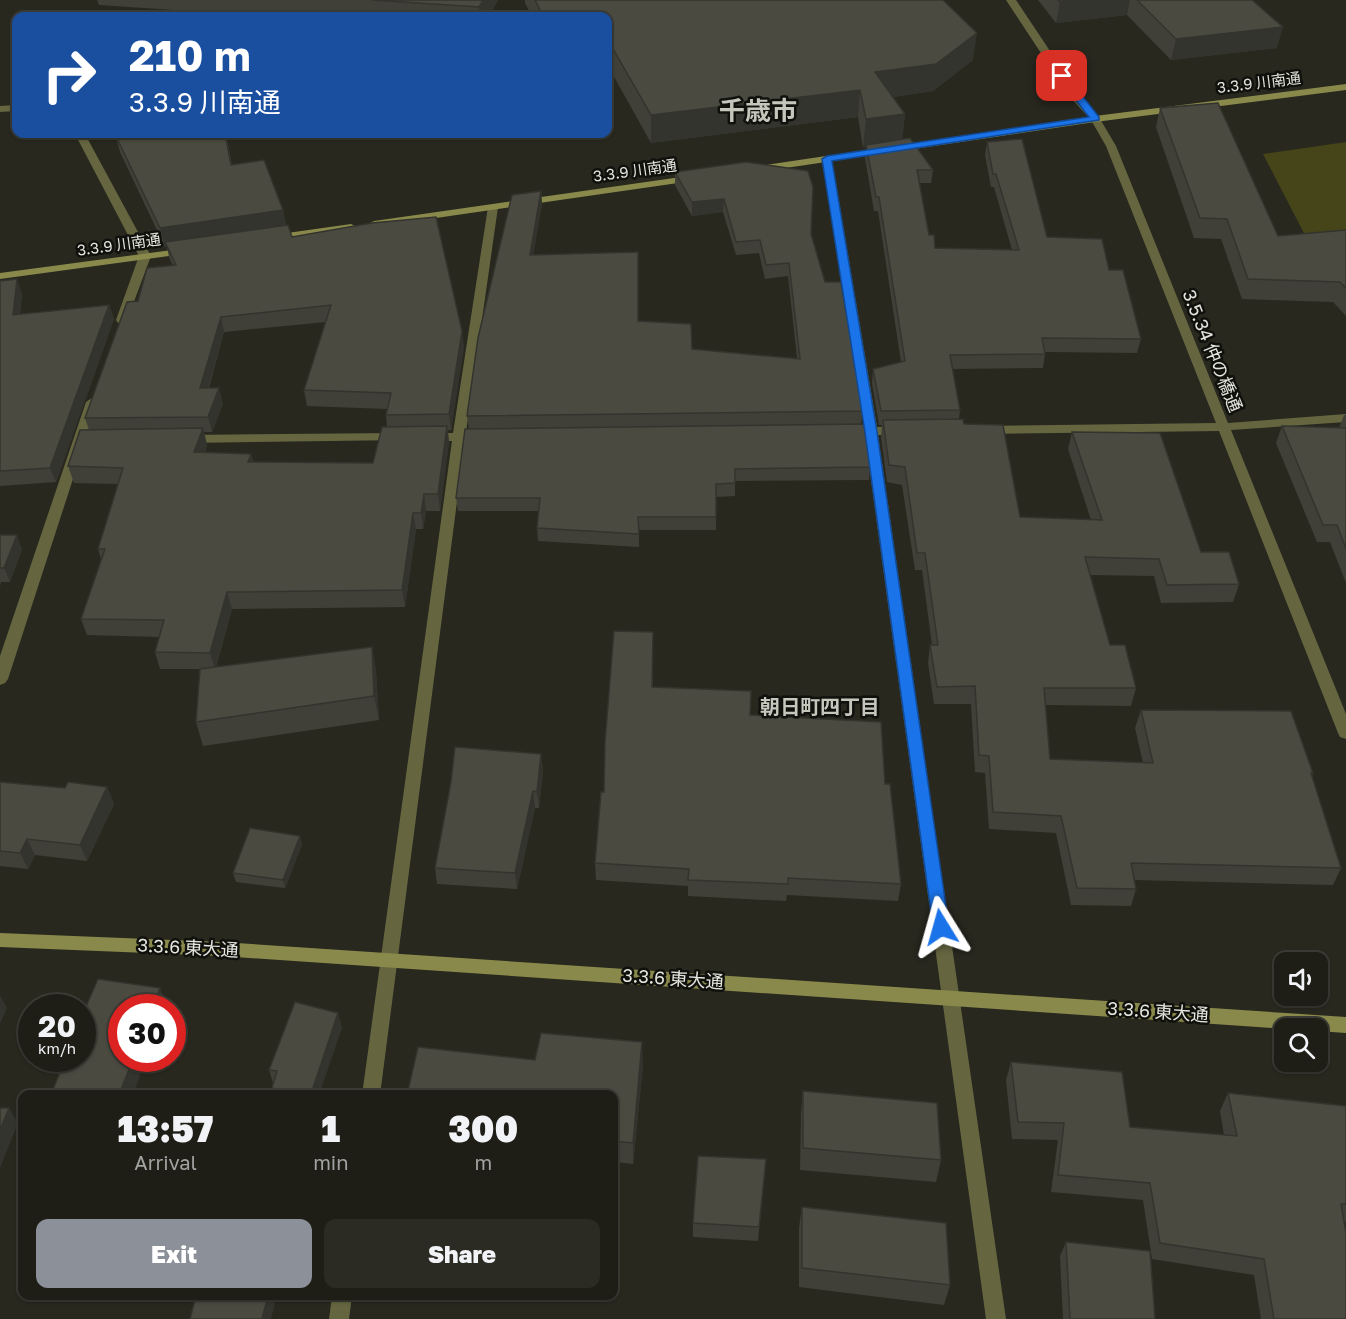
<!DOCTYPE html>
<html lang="en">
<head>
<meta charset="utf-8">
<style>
	body { margin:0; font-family:"Golos Text","Noto Sans JP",sans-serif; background:#2b2b24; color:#f1f3f6; height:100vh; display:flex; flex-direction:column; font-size:22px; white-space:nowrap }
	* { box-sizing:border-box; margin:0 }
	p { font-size:20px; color:#a1a2a1 }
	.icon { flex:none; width:33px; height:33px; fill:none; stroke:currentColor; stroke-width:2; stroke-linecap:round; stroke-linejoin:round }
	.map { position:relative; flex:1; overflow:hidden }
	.side { position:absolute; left:18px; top:1090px; width:600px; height:210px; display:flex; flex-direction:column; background:#1e1e17; border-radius:12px; box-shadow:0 2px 4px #0004,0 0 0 2px #3c3c36 }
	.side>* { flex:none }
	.banner { position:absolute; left:12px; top:12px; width:600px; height:126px; border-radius:12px; box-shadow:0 2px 4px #0004,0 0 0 2px #3c3c36; background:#1a4fa0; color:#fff; overflow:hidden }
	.buttons { position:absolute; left:1274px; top:952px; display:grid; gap:12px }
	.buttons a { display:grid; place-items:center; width:54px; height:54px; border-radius:12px; background:#1e1e17; box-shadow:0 2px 4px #0004,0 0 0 2px #3c3c36; font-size:30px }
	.speed { position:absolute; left:18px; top:994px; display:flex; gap:12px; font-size:30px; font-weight:700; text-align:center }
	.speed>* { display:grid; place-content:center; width:78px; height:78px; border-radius:50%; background:#1e1e17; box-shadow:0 2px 4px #0004,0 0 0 2px #3c3c36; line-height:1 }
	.speed small { font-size:15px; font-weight:400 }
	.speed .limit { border:9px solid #d22; background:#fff; color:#111 }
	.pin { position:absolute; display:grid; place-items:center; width:51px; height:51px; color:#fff; margin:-26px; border-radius:12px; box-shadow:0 3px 9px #0006 }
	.me { position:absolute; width:66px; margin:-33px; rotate:352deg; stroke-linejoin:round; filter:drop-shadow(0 0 4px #0008) }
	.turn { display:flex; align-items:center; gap:21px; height:126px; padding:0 18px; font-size:27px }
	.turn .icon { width:78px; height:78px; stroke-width:2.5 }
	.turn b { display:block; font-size:42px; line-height:51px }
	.eta { display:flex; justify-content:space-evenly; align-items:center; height:102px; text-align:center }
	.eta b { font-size:36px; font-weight:800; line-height:42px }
	.primary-button { display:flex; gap:12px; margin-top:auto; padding:12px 18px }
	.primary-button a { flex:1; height:69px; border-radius:12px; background:#8c9099; color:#fff; font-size:24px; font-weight:800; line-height:69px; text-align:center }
	.primary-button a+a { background:#2b2b24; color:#f1f3f6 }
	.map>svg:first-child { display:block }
</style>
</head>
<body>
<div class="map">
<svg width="1346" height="1319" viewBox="0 0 1346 1319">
	<rect width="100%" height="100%" fill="#28281f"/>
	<path fill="#454519" d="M 1346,142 L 1346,235 L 1307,239 L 1263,154 Z"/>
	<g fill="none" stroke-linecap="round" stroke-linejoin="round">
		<g fill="#656640" fill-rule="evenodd">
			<path d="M 1006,0 L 1016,0 L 1078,93 L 1100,119 L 1116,146 L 1228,423 L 1346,414 L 1346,422 L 1231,430 L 1346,714 L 1346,739 L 1340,737 L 1338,733 L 1219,431 L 986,434 L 980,430 L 986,426 L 1216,423 L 1106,146 L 1091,120 L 1070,97 Z"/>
			<path d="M 16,105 L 16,111 L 0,112 L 0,106 Z"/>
			<path d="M 75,134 L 85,134 L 151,256 L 126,323 L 118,323 L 116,320 L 139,256 Z"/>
			<path d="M 827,156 L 832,159 L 877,427 L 899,427 L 905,431 L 899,435 L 878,435 L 1006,1319 L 986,1319 L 865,436 L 845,436 L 839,432 L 845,428 L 864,428 L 822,159 Z"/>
			<path d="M 493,204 L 498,207 L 466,432 L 485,432 L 491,436 L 485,440 L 465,440 L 380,1095 L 362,1095 L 452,441 L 428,441 L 422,437 L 428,433 L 453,433 L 488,207 Z"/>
			<path d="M 92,398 L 98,402 L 8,679 L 5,683 L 0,685 L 0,656 L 86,402 Z"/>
			<path d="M 398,433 L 403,434 L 404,437 L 403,440 L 185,443 L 178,439 L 185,435 Z"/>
			<path d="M 332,1296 L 352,1296 L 349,1319 L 329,1319 Z"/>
		</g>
		<g fill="#89894b" fill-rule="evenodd">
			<path d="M 1346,84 L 1346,90 L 1095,122 L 758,172 L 753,169 L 758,166 L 1095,116 Z"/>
			<path d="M 695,175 L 699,176 L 699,180 L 374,227 L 368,224 L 374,221 Z"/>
			<path d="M 351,224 L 357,227 L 355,229 L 273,241 L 267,238 L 273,235 Z"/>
			<path d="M 187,248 L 193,251 L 191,253 L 0,279 L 0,273 Z"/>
			<path d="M 0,933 L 221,942 L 1346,1017 L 1346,1033 L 1317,1031 L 1317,1029 L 1287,1029 L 221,956 L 0,947 Z"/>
		</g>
	</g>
	<g fill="#404038" fill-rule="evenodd">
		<path d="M 97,0 L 498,0 L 489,16 L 264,16 L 99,5 Z"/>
		<path d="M 525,0 L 943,0 L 973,60 L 933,91 L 893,97 L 905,114 L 902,140 L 933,170 L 931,183 L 919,183 L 929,235 L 935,248 L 1012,250 L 994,187 L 991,187 L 985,155 L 987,142 L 1047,237 L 1109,270 L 1141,339 L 1137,353 L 1045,352 L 1045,354 L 1043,368 L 952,369 L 960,410 L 959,419 L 964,424 L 1020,517 L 1091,520 L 1068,449 L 1072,432 L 1201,552 L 1239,584 L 1233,602 L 1161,603 L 1154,576 L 1090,575 L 1110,645 L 1136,688 L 1131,706 L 1045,705 L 1050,759 L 1143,763 L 1135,728 L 1141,710 L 1313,773 L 1312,776 L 1341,868 L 1333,885 L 1135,880 L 1136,889 L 1131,906 L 1071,905 L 1056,833 L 989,829 L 985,773 L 975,772 L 971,704 L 934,704 L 928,663 L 930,645 L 932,645 L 922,570 L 915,570 L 902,485 L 887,482 L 881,437 L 882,425 L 879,425 L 872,383 L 873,369 L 901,362 L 878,211 L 874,211 L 865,158 L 866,147 L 863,148 L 858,117 L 651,143 L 608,66 L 608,16 L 532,16 L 525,3 Z"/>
		<path d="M 1038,0 L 1252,0 L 1277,48 L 1171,60 L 1127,15 L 1056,23 Z"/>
		<path d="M 1160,108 L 1278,236 L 1346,230 L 1346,316 L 1333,302 L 1242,299 L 1221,239 L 1194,238 L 1156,127 Z"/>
		<path d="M 115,134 L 226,134 L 232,165 L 283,210 L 286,225 L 292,237 L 464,346 L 451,430 L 448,430 L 449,442 L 440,511 L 426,511 L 423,529 L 416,529 L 405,607 L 232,609 L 216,667 L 372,647 L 376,671 L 379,720 L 203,746 L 196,722 L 203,669 L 160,669 L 155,652 L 159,637 L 87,635 L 81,619 L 101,559 L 98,549 L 118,484 L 74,483 L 68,466 L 89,430 L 85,418 L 138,301 L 173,266 L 169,257 L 167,247 L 165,247 L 120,152 ZM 326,322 L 304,390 L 307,406 L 387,409 L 386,415 L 387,426 L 373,463 L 253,462 L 251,454 L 205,452 L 207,445 L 204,432 L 212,432 L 223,404 L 209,388 L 224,332 Z"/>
		<path d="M 675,172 L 811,234 L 863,411 L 861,424 L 870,467 L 869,480 L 735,481 L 735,496 L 716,497 L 716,530 L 639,530 L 639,547 L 538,541 L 537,528 L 539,511 L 458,511 L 456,498 L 469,429 L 467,416 L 541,191 L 542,204 L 533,255 L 639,321 L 692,349 L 797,358 L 788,276 L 765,279 L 759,253 L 736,255 L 723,212 L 692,216 L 675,185 Z"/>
		<path d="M 0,281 L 22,294 L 20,314 L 109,305 L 114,319 L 56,482 L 0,486 Z"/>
		<path d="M 1344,415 L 1346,415 L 1346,583 L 1330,542 L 1317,542 L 1276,443 L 1282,426 L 1339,428 Z"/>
		<path d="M 0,535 L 22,549 L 10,582 L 1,582 L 0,586 Z"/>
		<path d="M 653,649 L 653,687 L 750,715 L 885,784 L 901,884 L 898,901 L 787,895 L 786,901 L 688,896 L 688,886 L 596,880 L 595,863 L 604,792 Z"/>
		<path d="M 541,754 L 543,771 L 539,808 L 535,808 L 517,889 L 437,884 L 435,868 Z"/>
		<path d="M 0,782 L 65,788 L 107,787 L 114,804 L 87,861 L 35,855 L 28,869 L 0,866 Z"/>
		<path d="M 302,844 L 285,888 L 236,882 L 233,873 Z"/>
		<path d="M 342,1027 L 319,1094 L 270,1095 L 273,1083 L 269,1070 Z"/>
		<path d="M 535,1060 L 643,1064 L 633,1164 L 614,1162 L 614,1095 Z"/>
		<path d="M 1011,1062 L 1130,1127 L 1224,1135 L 1220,1111 L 1228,1093 L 1346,1106 L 1346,1222 L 1344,1222 L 1346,1319 L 1261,1319 L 1254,1275 L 1152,1259 L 1143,1200 L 1051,1192 L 1058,1140 L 1012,1139 L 1006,1080 Z"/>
		<path d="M 803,1091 L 941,1160 L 936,1182 L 800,1170 L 801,1113 Z"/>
		<path d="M 766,1159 L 758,1241 L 693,1237 L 693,1223 Z"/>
		<path d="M 802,1207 L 950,1285 L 944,1305 L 799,1287 L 799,1228 Z"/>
		<path d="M 1066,1242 L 1155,1319 L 1063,1319 L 1060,1256 Z"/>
		<path d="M 61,1296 L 126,1296 L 124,1301 Z"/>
	</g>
	<g fill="#34342e">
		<path d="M 483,0 L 498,0 L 489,16 L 480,16 L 479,7 Z"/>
		<path d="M 1080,0 L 1130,0 L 1127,15 L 1056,23 L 1060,2 Z"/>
		<path d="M 1283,27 L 1277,48 L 1171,60 L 1176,39 Z"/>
		<path d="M 977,33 L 973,60 L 933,91 L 872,100 L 875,72 Z"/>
		<path d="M 860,90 L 858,117 L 651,143 L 651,115 Z"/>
		<path d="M 905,114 L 902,142 L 866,145 L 866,147 L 863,148 L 866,119 Z"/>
		<path d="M 541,191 L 542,204 L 531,269 L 530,255 Z"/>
		<path d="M 724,199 L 723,212 L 692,216 L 692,202 Z"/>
		<path d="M 283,210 L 287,230 L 165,242 L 167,247 L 165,247 L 160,228 Z"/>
		<path d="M 17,279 L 22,294 L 18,329 L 13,315 Z"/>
		<path d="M 109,305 L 114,319 L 56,482 L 50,468 Z"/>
		<path d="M 221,317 L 224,332 L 204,403 L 200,388 Z"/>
		<path d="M 462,331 L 464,346 L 451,430 L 449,414 Z"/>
		<path d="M 219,388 L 223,404 L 212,432 L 208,417 Z"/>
		<path d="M 447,426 L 449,442 L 440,511 L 438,494 Z"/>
		<path d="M 203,428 L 207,445 L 199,469 L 194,452 Z"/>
		<path d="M 251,454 L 255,471 L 248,462 Z"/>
		<path d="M 424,494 L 426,511 L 423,529 L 421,513 Z"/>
		<path d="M 413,513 L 416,529 L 405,607 L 402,590 Z"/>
		<path d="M 17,535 L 22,549 L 10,582 L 4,568 Z"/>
		<path d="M 227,592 L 232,609 L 215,669 L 210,653 Z"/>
		<path d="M 372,647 L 376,671 L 379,720 L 374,696 Z"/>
		<path d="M 541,754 L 543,771 L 539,808 L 537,792 Z"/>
		<path d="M 107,787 L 114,804 L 87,861 L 80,845 Z"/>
		<path d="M 533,791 L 535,808 L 517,889 L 515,873 Z"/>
		<path d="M 300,836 L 302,844 L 285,888 L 283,880 Z"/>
		<path d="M 27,839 L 35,855 L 28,869 L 20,853 Z"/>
		<path d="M 160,988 L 167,1004 L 165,1008 L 153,1008 Z"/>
		<path d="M 0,995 L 7,1008 L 0,1024 Z"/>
		<path d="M 338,1013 L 342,1027 L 319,1095 L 311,1094 Z"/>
		<path d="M 642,1042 L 643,1064 L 633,1164 L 633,1143 Z"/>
		<path d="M 133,1059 L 146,1059 L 133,1095 L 119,1095 Z"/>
		<path d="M 9,1108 L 18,1123 L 0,1168 L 0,1130 Z"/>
		<path d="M 121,1296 L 126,1296 L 124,1301 Z"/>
		<path d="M 268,1296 L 272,1296 L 275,1303 L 271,1319 L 262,1319 Z"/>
	</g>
	<g fill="#4a4a41" stroke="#34342e" stroke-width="1.5">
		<path d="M 372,0 L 483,0 L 479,7 Z"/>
		<path d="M 535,0 L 943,0 L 977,33 L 936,64 L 875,72 L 905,114 L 866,119 L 860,90 L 651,115 L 608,40 L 608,16 L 543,16 Z"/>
		<path d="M 1058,0 L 1080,0 L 1060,2 Z"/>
		<path d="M 1137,0 L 1252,0 L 1283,27 L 1176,39 Z"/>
		<path d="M 1218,103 L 1278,236 L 1346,230 L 1346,288 L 1340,282 L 1248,279 L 1227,219 L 1200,218 L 1160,108 Z"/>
		<path d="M 115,134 L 225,134 L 231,165 L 264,160 L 283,210 L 160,228 Z"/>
		<path d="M 910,138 L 933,170 L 917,170 L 929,235 L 934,235 L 935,248 L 1019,250 L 996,174 L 993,174 L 987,142 L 1022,139 L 1047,237 L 1102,239 L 1109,270 L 1123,270 L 1141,339 L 1042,338 L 1045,354 L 950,355 L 960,410 L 881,411 L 873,369 L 905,361 L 879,197 L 876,197 L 866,145 Z"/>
		<path d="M 746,162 L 808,171 L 813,187 L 811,234 L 825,282 L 841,282 L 863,411 L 467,416 L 478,338 L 512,195 L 541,191 L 530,255 L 638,252 L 638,321 L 691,324 L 692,349 L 800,359 L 789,263 L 766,265 L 760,240 L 736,242 L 724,199 L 692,202 L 675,172 Z"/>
		<path d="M 436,217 L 462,331 L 449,414 L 386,415 L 391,393 L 304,390 L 331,305 L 221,317 L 200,388 L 219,388 L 208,417 L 85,418 L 127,302 L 138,301 L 147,268 L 176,265 L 165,242 L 288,225 L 292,237 L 372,223 Z"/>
		<path d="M 17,279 L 13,315 L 109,305 L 50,468 L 0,471 L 0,281 Z"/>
		<path d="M 963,419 L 964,424 L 1003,425 L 1020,517 L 1102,520 L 1072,432 L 1160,433 L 1201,552 L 1229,552 L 1239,584 L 1167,585 L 1159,559 L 1085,557 L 1110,645 L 1125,645 L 1136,688 L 1044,688 L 1050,759 L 1153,763 L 1141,710 L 1291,711 L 1313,773 L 1311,773 L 1341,868 L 1131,863 L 1136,889 L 1077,888 L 1061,816 L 993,812 L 989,756 L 979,755 L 975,686 L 937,687 L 930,645 L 938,645 L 925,553 L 917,553 L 905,467 L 889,465 L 883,420 Z"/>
		<path d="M 864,424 L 870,467 L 735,469 L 735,483 L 716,484 L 716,517 L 638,517 L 639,534 L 537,528 L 540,498 L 456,498 L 465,429 Z"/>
		<path d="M 447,426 L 438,494 L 424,494 L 421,513 L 413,513 L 402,590 L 227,592 L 210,653 L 155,652 L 164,620 L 81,619 L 105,549 L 98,549 L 123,468 L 68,466 L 80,430 L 203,428 L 194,452 L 251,454 L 248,462 L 373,463 L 382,427 Z"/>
		<path d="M 1282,426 L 1346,428 L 1346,549 L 1337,525 L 1323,525 Z"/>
		<path d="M 0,535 L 17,535 L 4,568 L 0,568 Z"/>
		<path d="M 614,631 L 653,632 L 652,687 L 751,691 L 750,715 L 881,722 L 885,784 L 890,784 L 901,884 L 788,878 L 788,884 L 688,880 L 689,869 L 595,863 L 601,792 L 604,792 L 605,742 Z"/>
		<path d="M 372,647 L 374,696 L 196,722 L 200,669 Z"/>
		<path d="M 455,747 L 541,754 L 537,792 L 533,791 L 515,873 L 435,868 L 451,782 Z"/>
		<path d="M 0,782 L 65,788 L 68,782 L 107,787 L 80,845 L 27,839 L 20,853 L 0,851 Z"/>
		<path d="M 250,828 L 300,836 L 283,880 L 233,873 Z"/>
		<path d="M 98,979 L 160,988 L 153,1008 L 122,1008 L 122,1059 L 133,1059 L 119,1095 L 51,1095 L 65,1059 L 82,1059 L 82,1016 Z"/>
		<path d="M 295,1002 L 338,1013 L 311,1094 L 325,1095 L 270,1095 L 277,1071 L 269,1070 Z"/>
		<path d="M 541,1033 L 642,1042 L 633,1143 L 614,1141 L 614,1095 L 407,1095 L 418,1047 L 535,1060 Z"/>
		<path d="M 1011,1062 L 1122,1072 L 1130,1127 L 1237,1136 L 1228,1093 L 1346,1106 L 1346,1204 L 1341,1204 L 1346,1233 L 1346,1319 L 1274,1319 L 1264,1259 L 1160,1243 L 1150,1183 L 1058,1175 L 1064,1123 L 1018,1122 Z"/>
		<path d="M 803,1091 L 937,1103 L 941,1160 L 803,1148 Z"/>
		<path d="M 0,1108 L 9,1108 L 0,1130 Z"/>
		<path d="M 698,1156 L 766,1159 L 759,1227 L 693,1223 Z"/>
		<path d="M 802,1207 L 946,1223 L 950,1285 L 802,1268 Z"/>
		<path d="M 1066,1242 L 1150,1251 L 1155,1319 L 1070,1319 Z"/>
		<path d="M 196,1296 L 268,1296 L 262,1319 L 190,1319 Z"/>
	</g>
	<path fill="#1a73e8" stroke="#114b97" stroke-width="1.5" d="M 1062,73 L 1065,74 L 1099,117 L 1099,120 L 832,161 L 877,432 L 949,927 L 946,932 L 941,934 L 935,932 L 933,927 L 865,432 L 822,159 L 827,156 L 1089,117 L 1057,76 Z"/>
	<g text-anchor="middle" stroke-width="5" stroke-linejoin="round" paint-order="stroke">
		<g font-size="15" fill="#e5e5df" stroke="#10100d">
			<text transform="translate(1259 83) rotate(-7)" y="5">3.3.9 川南通</text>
			<text transform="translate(635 171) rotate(-8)" y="5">3.3.9 川南通</text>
			<text transform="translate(119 245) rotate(-8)" y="5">3.3.9 川南通</text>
		</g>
		<g font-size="18" fill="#e5e5df" stroke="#10100d">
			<text transform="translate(1212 351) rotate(68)" y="6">3.5.34 仲の橋通</text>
			<text transform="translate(188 948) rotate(3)" y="6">3.3.6 東大通</text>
			<text transform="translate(673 979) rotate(4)" y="6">3.3.6 東大通</text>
			<text transform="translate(1158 1012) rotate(4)" y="6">3.3.6 東大通</text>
		</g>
		<g font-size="20" font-weight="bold" fill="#c6c7bc" stroke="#10100d">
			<text x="820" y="714">朝日町四丁目</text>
		</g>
		<g font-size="26" font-weight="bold" fill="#c6c7bc" stroke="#10100d">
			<text x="758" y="120">千歳市</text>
		</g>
	</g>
</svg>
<div class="buttons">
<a><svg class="icon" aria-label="sound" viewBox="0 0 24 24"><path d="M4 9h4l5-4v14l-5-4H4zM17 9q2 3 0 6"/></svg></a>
<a><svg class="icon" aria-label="search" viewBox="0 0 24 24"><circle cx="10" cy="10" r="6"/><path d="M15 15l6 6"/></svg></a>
</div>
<div class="speed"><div>20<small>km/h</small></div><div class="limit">30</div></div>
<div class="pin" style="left:1062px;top:76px;background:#d93025"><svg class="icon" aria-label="arrive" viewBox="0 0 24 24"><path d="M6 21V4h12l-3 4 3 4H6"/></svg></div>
<svg class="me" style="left:941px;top:927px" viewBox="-20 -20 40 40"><path d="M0-17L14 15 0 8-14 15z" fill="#1a73e8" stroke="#fff" stroke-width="4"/></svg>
<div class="banner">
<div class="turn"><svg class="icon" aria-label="right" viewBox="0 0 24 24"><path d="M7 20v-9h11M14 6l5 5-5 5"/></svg><div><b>210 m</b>3.3.9 川南通</div></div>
</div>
<section class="side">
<div class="eta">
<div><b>13:57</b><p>Arrival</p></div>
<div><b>1</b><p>min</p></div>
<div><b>300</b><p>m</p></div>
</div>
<div class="primary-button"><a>Exit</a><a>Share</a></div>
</section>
</div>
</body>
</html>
